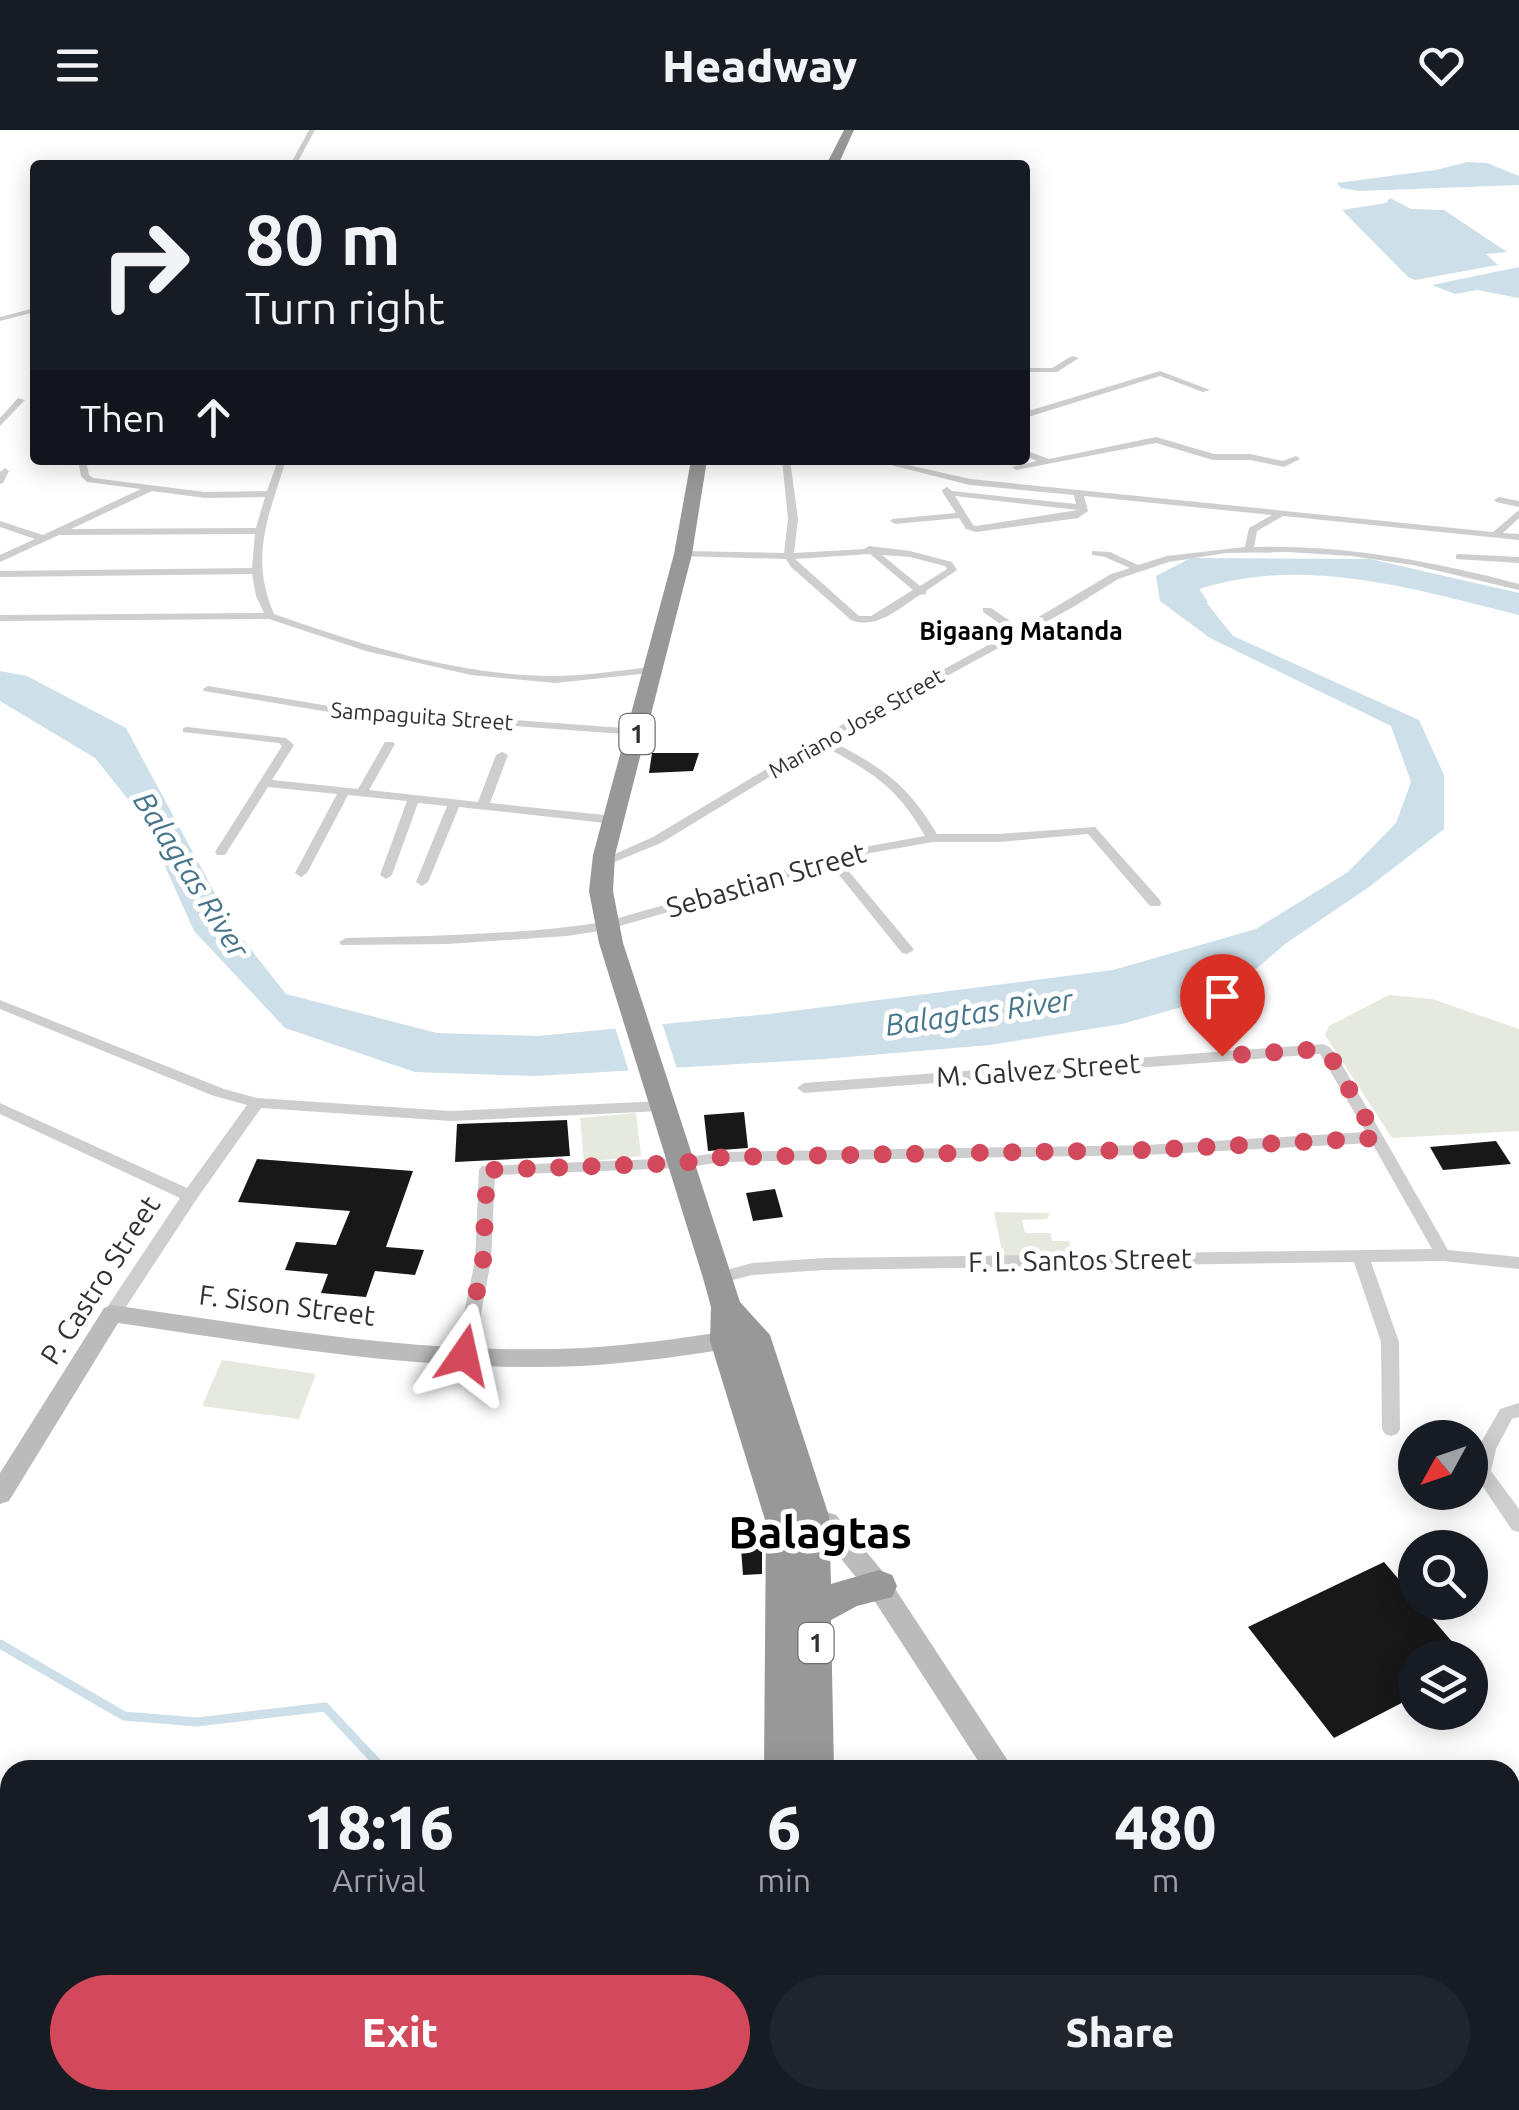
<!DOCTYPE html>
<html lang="en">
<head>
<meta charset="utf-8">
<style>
	body { margin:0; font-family:Ubuntu,sans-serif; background:#20242c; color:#f1f3f6; height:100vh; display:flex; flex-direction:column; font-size:38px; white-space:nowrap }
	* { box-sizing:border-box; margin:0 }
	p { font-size:32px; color:#9ea1a6 }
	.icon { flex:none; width:55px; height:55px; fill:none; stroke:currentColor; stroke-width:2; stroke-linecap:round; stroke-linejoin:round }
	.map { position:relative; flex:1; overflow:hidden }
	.drawer { position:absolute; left:0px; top:1630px; width:1520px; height:350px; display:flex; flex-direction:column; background:#171b24; border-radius:30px 30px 0 0; box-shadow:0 5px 25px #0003 }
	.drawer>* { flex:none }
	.top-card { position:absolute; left:30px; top:30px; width:1000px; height:305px; border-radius:10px; box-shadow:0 5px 25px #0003; background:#171b24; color:#f1f3f6; overflow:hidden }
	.needle { width:65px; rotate:230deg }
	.tools { position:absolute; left:1398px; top:1290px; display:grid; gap:20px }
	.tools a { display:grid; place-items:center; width:90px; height:90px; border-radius:50%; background:#171b24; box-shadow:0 5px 25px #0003; font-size:50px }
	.pin { position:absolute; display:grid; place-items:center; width:85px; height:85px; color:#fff; margin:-102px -42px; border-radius:50% 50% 50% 0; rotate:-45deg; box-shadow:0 0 10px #0007 }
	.pin .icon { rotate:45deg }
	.me { position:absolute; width:110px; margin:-55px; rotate:11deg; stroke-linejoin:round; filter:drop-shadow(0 0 8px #0008) }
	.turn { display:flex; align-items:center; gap:35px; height:210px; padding:0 50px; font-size:45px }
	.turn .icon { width:130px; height:130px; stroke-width:2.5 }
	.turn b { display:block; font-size:70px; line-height:85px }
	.then { display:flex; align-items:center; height:95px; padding:0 50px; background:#0003; gap:20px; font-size:38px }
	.eta { display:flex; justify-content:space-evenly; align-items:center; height:170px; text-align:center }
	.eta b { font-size:60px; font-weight:800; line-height:70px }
	.button { display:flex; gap:20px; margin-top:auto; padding:20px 50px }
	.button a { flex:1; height:115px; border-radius:60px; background:#d2495c; color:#fff; font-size:40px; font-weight:800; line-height:115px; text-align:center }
	.button a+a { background:#20242c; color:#f1f3f6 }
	header { display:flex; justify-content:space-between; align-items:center; height:130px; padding:0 50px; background:#171b24; font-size:45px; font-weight:800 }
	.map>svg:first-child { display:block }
</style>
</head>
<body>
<header><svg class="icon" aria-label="menu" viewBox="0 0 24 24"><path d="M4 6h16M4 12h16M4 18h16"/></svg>Headway<svg class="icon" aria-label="heart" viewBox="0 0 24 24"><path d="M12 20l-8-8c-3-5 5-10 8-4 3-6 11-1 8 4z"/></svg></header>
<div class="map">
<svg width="1519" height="1980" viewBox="0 0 1519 1980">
	<rect width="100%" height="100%" fill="#fff"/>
	<g fill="#e5e9de">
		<path d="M 1389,865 L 1432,869 L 1519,899 L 1519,1001 L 1392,1008 L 1325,905 L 1329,896 Z"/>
		<path d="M 636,983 L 641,1026 L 584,1032 L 580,988 Z"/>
		<path d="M 994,1082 L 1050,1083 L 1047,1089 L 1022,1090 L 1025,1103 L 1050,1103 L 1052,1111 L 1069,1111 L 1072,1125 L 1003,1127 Z"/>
		<path d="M 222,1230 L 316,1244 L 299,1289 L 202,1276 Z"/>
	</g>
	<g fill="#cddfe8">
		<path d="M 1468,32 L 1487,33 L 1519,46 L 1519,55 L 1359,61 L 1341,58 L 1337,53 L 1435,40 Z"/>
		<path d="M 1390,68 L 1411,79 L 1444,80 L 1507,122 L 1486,124 L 1498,135 L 1415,150 L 1408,147 L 1342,80 L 1386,73 Z"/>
		<path d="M 1519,137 L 1519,168 L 1477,160 L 1455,164 L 1432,155 Z"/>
		<path d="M 1191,428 L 1370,429 L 1519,463 L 1519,478 L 1375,444 L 1301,440 L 1218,445 L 1199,455 L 1202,467 L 1233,506 L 1419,590 L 1444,645 L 1444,699 L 1369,757 L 1285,814 L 1227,864 L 1122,894 L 990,915 L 824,929 L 536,946 L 415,942 L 285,898 L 194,801 L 144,689 L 95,628 L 0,571 L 0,541 L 27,546 L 126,598 L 233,797 L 286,864 L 437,903 L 538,906 L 769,884 L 1113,840 L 1256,799 L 1348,742 L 1396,693 L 1411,652 L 1391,596 L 1210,508 L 1160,471 L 1156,446 Z"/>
	</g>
	<path fill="#fff" d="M 661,890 L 678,942 L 630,945 L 614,894 Z"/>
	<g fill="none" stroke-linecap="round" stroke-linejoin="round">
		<g stroke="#cddfe8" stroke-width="9">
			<path d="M 0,1514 L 124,1586 L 197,1592 L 325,1577 L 384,1640"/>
			<path d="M 550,1970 L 552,1980"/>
		</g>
		<path fill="#cddfe8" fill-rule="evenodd" d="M 1274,429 C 1358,431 1439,447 1519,470 L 1519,485 C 1413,459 1306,425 1199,459 L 1208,472 L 1196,479 L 1188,477 L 1173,456 L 1177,451 L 1237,434 Z"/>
	</g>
	<g fill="#181818">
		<path d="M 652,623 L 699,623 L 693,641 L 649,643 Z"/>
		<path d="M 744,982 L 748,1018 L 708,1021 L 704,985 Z"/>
		<path d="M 567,990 L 570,1026 L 455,1032 L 457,994 Z"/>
		<path d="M 1496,1011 L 1511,1034 L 1443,1040 L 1430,1017 Z"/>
		<path d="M 257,1029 L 413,1041 L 386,1117 L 424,1120 L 415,1145 L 375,1141 L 366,1167 L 321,1163 L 328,1144 L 285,1140 L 296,1112 L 336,1115 L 350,1081 L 238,1072 Z"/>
		<path d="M 775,1059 L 783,1087 L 753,1091 L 746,1063 Z"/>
		<path d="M 762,1414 L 762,1444 L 743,1445 L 741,1418 Z"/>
		<path d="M 1384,1432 L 1466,1528 L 1415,1528 L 1415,1566 L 1334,1608 L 1248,1497 Z"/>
	</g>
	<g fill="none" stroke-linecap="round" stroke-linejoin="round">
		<g fill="#cecece" fill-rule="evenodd">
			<path d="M 309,0 L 315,0 L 296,35 L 290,35 Z"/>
			<path d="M 35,178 L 35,182 L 0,191 L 0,187 Z"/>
			<path d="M 1072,226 L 1079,228 L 1057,242 L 1025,242 L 1025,238 L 1052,238 Z"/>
			<path d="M 1160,241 L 1210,260 L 1203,262 L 1160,246 L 1025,288 L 1025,282 Z"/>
			<path d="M 18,268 L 25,270 L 0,296 L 0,288 Z"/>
			<path d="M 1156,307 L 1214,324 L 1250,324 L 1283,331 L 1296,326 L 1300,329 L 1284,337 L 1250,330 L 1213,330 L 1156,313 L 1016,340 L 1012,337 L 1037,331 L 1025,326 L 1025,320 L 1049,329 Z"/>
			<path d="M 78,330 L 86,330 L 89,345 L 93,348 L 205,362 L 267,361 L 278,330 L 286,330 C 269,385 249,427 274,484 C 363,515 455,545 551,546 C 584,546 617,541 650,537 L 655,540 L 650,543 L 555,553 L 471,545 L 366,521 L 269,489 L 0,491 L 0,485 L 264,483 L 256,466 L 252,444 L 0,447 L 0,441 L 252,438 L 255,404 L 59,405 L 0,432 L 0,425 L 35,409 L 0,397 L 0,391 L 43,405 L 141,359 L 87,352 L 81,346 ZM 152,361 L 205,368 L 265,367 L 256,398 L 71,399 Z"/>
			<path d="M 782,330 L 790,330 L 798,389 L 794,423 L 864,419 L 869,416 L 910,421 L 952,432 L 957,440 L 926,461 L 926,464 L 920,465 C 899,478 877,500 851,490 L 791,437 L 786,429 L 680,426 L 678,424 L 683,421 L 784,423 L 788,389 ZM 870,424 L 913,460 L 871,486 L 859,486 L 795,429 ZM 882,425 L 910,427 L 945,436 L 947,439 L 920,456 Z"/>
			<path d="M 871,330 L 886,330 L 970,349 L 1493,402 L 1519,380 L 1519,388 L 1503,403 L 1519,404 L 1519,410 L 1283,386 L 1257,401 L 1254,417 C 1345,415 1432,431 1519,454 L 1519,460 L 1413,435 L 1351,426 L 1288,422 L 1226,423 L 1169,432 L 1118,449 L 1075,476 L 830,610 C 882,638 906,652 937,704 L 999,704 L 1095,697 L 1160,770 L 1161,773 L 1160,776 L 1150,776 L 1088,704 L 999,712 L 933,712 L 870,723 L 841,732 L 912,817 L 914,820 L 907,824 L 902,823 L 831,735 L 606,800 L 567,806 L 447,814 L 341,815 L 339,812 L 346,808 C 432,806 519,805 605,792 L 864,717 L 925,706 C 896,655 871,642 822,615 L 661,713 L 607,735 L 603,736 L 597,732 L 653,707 L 818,608 L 1012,502 L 983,482 L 983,478 L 991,478 L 1020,498 L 1111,444 L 1130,438 L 1105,427 L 1092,425 L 1092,421 L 1110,422 L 1138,435 L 1167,426 L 1245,417 L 1249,398 L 1272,385 L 1084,366 L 1088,381 L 1078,388 L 976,402 L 966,399 L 959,388 L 895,394 L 890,391 L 892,389 L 956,383 L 943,363 L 942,360 L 947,357 L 952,361 L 1076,374 L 1074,365 L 970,355 ZM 955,366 L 1078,380 L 976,396 L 973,395 Z"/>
			<path d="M 5,338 L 9,341 L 3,353 L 0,354 L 0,342 Z"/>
			<path d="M 1499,367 L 1519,371 L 1519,377 L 1496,372 L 1494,370 Z"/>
			<path d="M 1459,424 L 1519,427 L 1519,433 L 1456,429 L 1456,425 Z"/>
			<path d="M 208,556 L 335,577 L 637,599 L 643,602 L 637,605 L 335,583 L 204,561 L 203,559 Z"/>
			<path d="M 187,597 L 286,608 L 294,615 L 272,650 L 358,659 L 385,612 L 393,612 L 395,614 L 369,660 L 478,672 L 496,625 L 502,622 L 508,625 L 490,673 L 614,686 L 620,690 L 614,694 L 459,677 L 428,752 L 422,756 L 416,752 L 447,676 L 418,673 L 392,745 L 386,749 L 380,745 L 407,671 L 348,665 L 307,743 L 301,747 L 295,743 L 337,664 L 268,657 L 225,725 L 217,725 L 215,722 L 282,616 L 279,613 L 183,602 L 183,598 Z"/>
			<path d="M 0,870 L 224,959 L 257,968 L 451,981 L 662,971 L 669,976 L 662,981 L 451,991 L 261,978 L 196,1070 L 118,1189 L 112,1190 L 106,1189 L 104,1184 L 106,1179 L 180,1068 L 0,984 L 0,973 L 187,1058 L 247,975 L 214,966 L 0,879 Z"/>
			<path d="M 1323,914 L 1328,916 L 1336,924 L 1448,1120 L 1519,1127 L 1519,1139 L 1443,1131 L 1371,1132 L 1399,1212 L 1400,1299 L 1397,1304 L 1391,1306 L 1385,1304 L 1382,1299 L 1381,1212 L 1354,1132 L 824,1140 L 752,1145 L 718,1154 L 712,1152 L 710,1148 L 712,1144 L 752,1133 L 824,1128 L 1432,1119 L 1372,1013 L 1146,1025 L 724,1032 L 682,1038 L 495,1045 L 491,1131 L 473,1225 L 470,1230 L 464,1232 L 458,1230 L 455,1225 L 475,1131 L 479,1040 L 482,1036 L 682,1028 L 724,1022 L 1146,1015 L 1366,1002 L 1320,924 L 804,963 L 797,958 L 804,953 Z"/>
			<path d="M 1519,1273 L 1519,1287 L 1512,1289 L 1496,1319 L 1491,1341 L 1519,1379 L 1519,1402 L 1512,1400 L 1473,1342 L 1478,1318 L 1500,1279 Z"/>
			<path d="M 1519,1931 L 1519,1957 L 1510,1961 L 1510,1935 Z"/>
			<path d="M 1458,1970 L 1490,1970 L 1485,1980 L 1453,1980 Z"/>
		</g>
		<g fill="#bbb" fill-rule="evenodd">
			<path d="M 112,1175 C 267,1197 426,1226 583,1218 C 634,1215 684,1208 734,1200 L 742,1203 L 745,1209 L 742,1215 L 734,1218 C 683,1226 633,1233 582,1236 C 427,1243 271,1215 118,1193 L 9,1371 L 0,1374 L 0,1343 L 104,1178 Z"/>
			<path d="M 808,1376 L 836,1385 L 888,1448 L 1014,1640 L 984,1640 L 870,1464 L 818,1401 L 799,1395 L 796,1387 L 799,1379 Z"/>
			<path d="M 1207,1970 L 1242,1970 L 1246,1980 L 1211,1980 Z"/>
		</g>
		<g fill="#989898" fill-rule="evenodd">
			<path d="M 844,0 L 854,0 L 838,35 L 826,35 Z"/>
			<path d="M 691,330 L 707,330 L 692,424 L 615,725 L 613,761 L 623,813 L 740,1172 L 770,1205 L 829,1386 L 831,1454 L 879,1440 L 892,1445 L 897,1456 L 892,1467 L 857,1476 L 831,1490 L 834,1640 L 764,1640 L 766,1393 L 710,1211 L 711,1177 L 703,1148 L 599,813 L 589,761 L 593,725 L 674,424 Z"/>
			<path d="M 741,1970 L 819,1970 L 818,1980 L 741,1980 Z"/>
		</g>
	</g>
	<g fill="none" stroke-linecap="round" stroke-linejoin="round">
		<path stroke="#d2495c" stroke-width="18" stroke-dasharray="0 32.4" d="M 464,1225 L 483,1131 L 487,1040 L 682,1033 L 724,1027 L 1146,1020 L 1377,1008 L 1329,924 L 1322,919 L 1222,926"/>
	</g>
	<g text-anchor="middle" stroke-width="10" stroke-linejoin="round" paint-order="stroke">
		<g font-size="22" fill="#313131" stroke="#fff">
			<text transform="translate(422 586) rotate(4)" y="8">Sampaguita Street</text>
			<text transform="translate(856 593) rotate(-30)" y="8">Mariano Jose Street</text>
		</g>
		<g font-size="25" font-weight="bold" fill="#000" stroke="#fff">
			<text x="1021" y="510">Bigaang Matanda</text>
		</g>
		<g fill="#fff" stroke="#6f6f6f" stroke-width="2.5">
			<rect x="619.5" y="584" width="35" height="40" rx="8"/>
			<rect x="798.5" y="1493" width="35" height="40" rx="8"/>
		</g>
		<g font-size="25" font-weight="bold" fill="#313131">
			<text x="637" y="613">1</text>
			<text x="816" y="1522">1</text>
		</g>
		<g font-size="28" fill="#313131" stroke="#fff">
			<text transform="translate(766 750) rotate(-16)" y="10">Sebastian Street</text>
			<text transform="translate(1038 940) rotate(-4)" y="10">M. Galvez Street</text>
			<text transform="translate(1080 1130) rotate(-1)" y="10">F. L. Santos Street</text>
			<text transform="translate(100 1150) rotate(-57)" y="10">P. Castro Street</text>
			<text transform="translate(287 1175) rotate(7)" y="10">F. Sison Street</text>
		</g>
		<g font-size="30" font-style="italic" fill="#47758b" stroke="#fff">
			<text transform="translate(191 745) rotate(58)" y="10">Balagtas River</text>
			<text transform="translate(979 883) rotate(-8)" y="10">Balagtas River</text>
		</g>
		<g font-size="45" font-weight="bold" fill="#000" stroke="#fff">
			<text x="820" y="1418">Balagtas</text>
		</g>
	</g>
</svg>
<div class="tools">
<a><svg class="needle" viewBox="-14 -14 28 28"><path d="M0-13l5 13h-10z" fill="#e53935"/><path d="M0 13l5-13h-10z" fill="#9ea1a6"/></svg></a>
<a><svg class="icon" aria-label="search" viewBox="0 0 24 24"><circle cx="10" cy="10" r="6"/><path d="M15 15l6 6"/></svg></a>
<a><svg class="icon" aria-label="layers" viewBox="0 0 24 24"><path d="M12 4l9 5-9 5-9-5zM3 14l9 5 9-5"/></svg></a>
</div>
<div class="pin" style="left:1222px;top:926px;background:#d93025"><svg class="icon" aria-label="arrive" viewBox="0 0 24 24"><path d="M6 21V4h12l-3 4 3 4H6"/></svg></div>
<svg class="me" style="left:464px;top:1225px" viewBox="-20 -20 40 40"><path d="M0-17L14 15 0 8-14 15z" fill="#d2495c" stroke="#fff" stroke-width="4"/></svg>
<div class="top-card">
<div class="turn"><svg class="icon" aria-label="right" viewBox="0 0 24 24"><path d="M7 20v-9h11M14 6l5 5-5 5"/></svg><div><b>80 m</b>Turn right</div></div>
<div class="then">Then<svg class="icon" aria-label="ahead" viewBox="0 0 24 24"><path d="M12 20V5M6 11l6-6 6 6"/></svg></div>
</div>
<section class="drawer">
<div class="eta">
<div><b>18:16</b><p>Arrival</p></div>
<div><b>6</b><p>min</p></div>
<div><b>480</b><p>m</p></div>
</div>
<div class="button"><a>Exit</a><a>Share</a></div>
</section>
</div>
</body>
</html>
